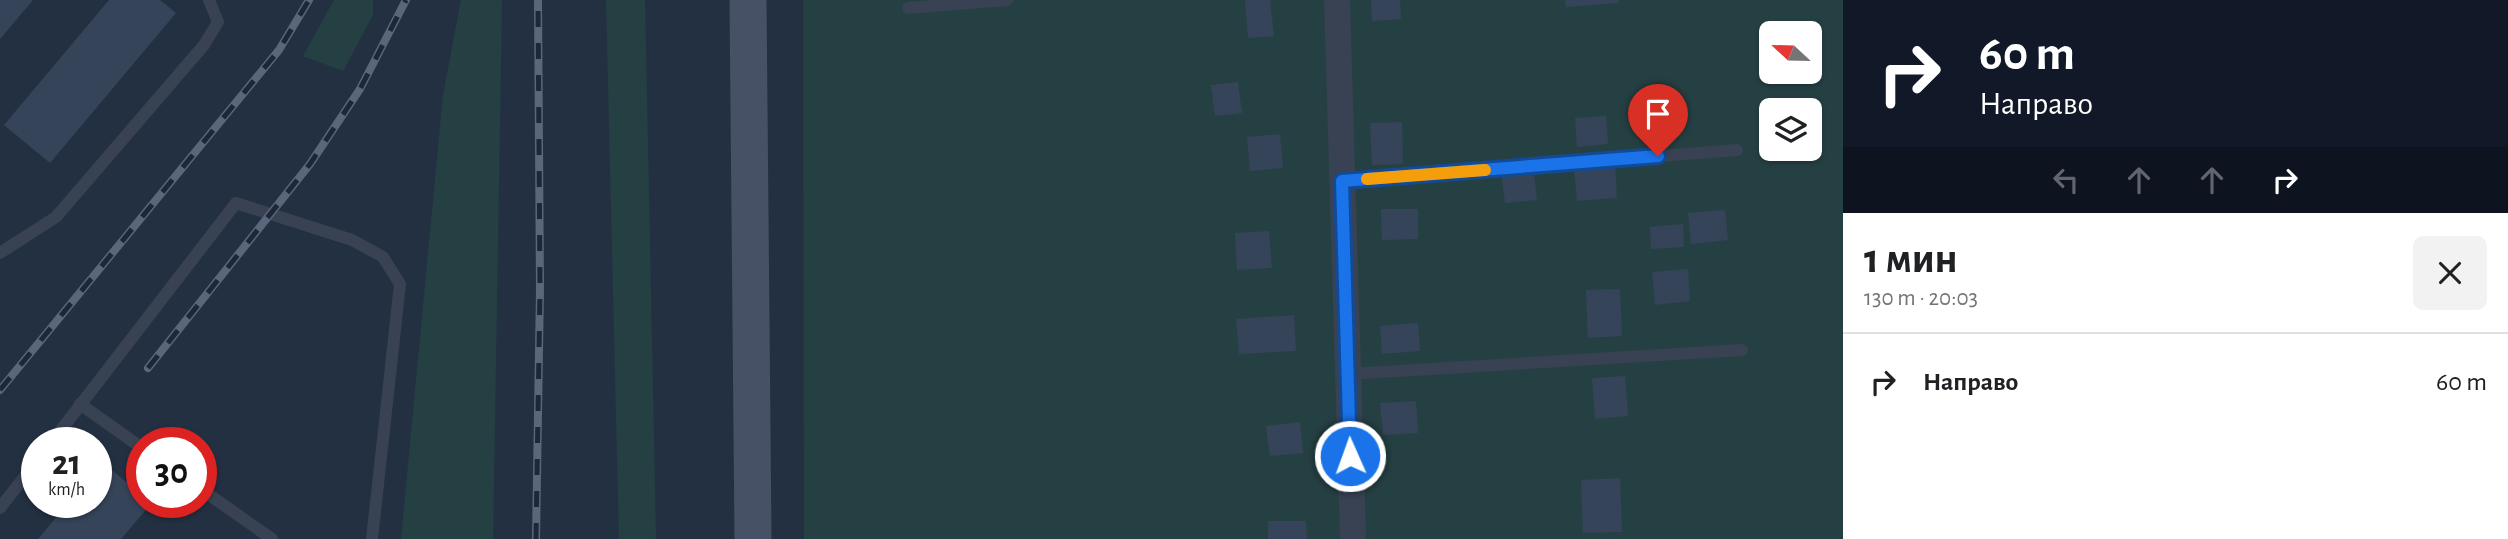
<!DOCTYPE html>
<html lang="ru">
<head>
<meta charset="utf-8">
<style>
	body { margin:0; font-family:"Alegreya Sans",sans-serif; background:#f2f2f2; color:#202124; height:100vh; display:flex; flex-direction:column; font-size:26px; white-space:nowrap }
	* { box-sizing:border-box; margin:0 }
	p { font-size:23px; color:#757577 }
	.icon { flex:none; width:38px; height:38px; fill:none; stroke:currentColor; stroke-width:2; stroke-linecap:round; stroke-linejoin:round }
	.map { position:relative; flex:1; overflow:hidden }
	.sheet { display:flex; flex-direction:column; background:#fff; width:665px }
	.sheet>* { flex:none }
	.guide { background:#111827; color:#fff; overflow:hidden }
	.needle { width:46px; rotate:292deg }
	.controls { position:absolute; left:1759px; top:21px; display:grid; gap:14px }
	.controls a { display:grid; place-items:center; width:63px; height:63px; border-radius:10px; background:#fff; box-shadow:0 2px 5px #0004; font-size:35px }
	.speed { position:absolute; left:21px; top:427px; display:flex; gap:14px; font-size:35px; font-weight:700; text-align:center }
	.speed>* { display:grid; place-content:center; width:91px; height:91px; border-radius:50%; background:#fff; box-shadow:0 2px 5px #0004; line-height:1 }
	.speed small { font-size:18px; font-weight:400 }
	.speed .limit { border:10px solid #d22; background:#fff; color:#111 }
	.pin { position:absolute; display:grid; place-items:center; width:60px; height:60px; color:#fff; margin:-72px -30px; border-radius:50% 50% 50% 0; rotate:-45deg; box-shadow:0 0 7px #0007 }
	.pin .icon { rotate:45deg }
	.me { position:absolute; width:77px; margin:-38px; rotate:358deg; stroke-linejoin:round; filter:drop-shadow(0 0 5px #0008) }
	.turn { display:flex; align-items:center; gap:24px; height:147px; padding:0 21px; font-size:32px }
	.turn .icon { width:91px; height:91px; stroke-width:2.5 }
	.turn b { display:block; font-size:49px; line-height:60px }
	.lanes { display:flex; align-items:center; height:66px; padding:0 21px; background:#0003; justify-content:center; gap:35px; direction:ltr }
	.lanes .off { opacity:.35 }
	.round { display:grid; place-items:center; flex:none; width:74px; height:74px; border-radius:10px; background:#f2f2f2 }
	.headline { display:flex; align-items:center; justify-content:space-between; height:119px; padding:0 21px }
	h1 { font-size:42px; font-weight:700; line-height:52px }
	ul { padding:0; list-style:none }
	li { display:flex; align-items:center; gap:21px; height:98px; padding:0 21px; border-top:2px solid #e0e0e0 }
	li div { flex:1 }
	li b { display:block; font-size:26px }
	li em { font-style:normal }
	main { display:flex; flex:1; min-height:0 }
	.map>svg:first-child { display:block }
</style>
</head>
<body>
<main>
<div class="map">
<svg width="1843" height="539" viewBox="0 0 1843 539">
	<rect width="100%" height="100%" fill="#233042"/>
	<g fill="#254043" fill-rule="evenodd">
		<path d="M 334,0 L 373,0 L 373,15 L 343,71 L 303,56 Z"/>
		<path d="M 461,0 L 502,0 L 493,539 L 401,539 L 443,95 Z"/>
		<path d="M 606,0 L 645,0 L 656,539 L 619,539 Z"/>
		<path d="M 803,0 L 1843,0 L 1843,539 L 804,539 ZM 1771,33 L 1810,33 L 1810,72 L 1771,72 ZM 1771,110 L 1810,110 L 1810,149 L 1771,149 Z"/>
	</g>
	<g fill="#354459">
		<path d="M 0,0 L 33,0 L 0,39 Z"/>
		<path d="M 109,0 L 160,0 L 176,13 L 50,163 L 4,125 Z"/>
		<path d="M 1245,0 L 1270,0 L 1274,36 L 1248,38 Z"/>
		<path d="M 1371,0 L 1400,0 L 1401,19 L 1372,21 Z"/>
		<path d="M 1565,0 L 1618,0 L 1619,3 L 1566,7 Z"/>
		<path d="M 1238,82 L 1242,113 L 1215,116 L 1211,85 Z"/>
		<path d="M 1606,116 L 1608,144 L 1577,147 L 1575,118 Z"/>
		<path d="M 1402,122 L 1403,164 L 1372,165 L 1370,123 Z"/>
		<path d="M 1280,134 L 1283,168 L 1250,171 L 1247,137 Z"/>
		<path d="M 1615,165 L 1617,198 L 1577,201 L 1574,169 Z"/>
		<path d="M 1534,173 L 1537,200 L 1505,203 L 1502,177 Z"/>
		<path d="M 1381,209 L 1418,209 L 1418,239 L 1382,240 Z"/>
		<path d="M 1725,210 L 1728,240 L 1691,244 L 1688,213 Z"/>
		<path d="M 1683,224 L 1684,247 L 1651,249 L 1650,227 Z"/>
		<path d="M 1269,231 L 1272,268 L 1237,270 L 1235,233 Z"/>
		<path d="M 1688,269 L 1690,301 L 1655,305 L 1652,272 Z"/>
		<path d="M 1620,289 L 1622,336 L 1588,338 L 1586,290 Z"/>
		<path d="M 1294,315 L 1296,351 L 1239,354 L 1236,319 Z"/>
		<path d="M 1418,323 L 1420,351 L 1382,354 L 1380,326 Z"/>
		<path d="M 1625,376 L 1628,416 L 1595,419 L 1592,378 Z"/>
		<path d="M 1416,401 L 1418,433 L 1383,435 L 1380,403 Z"/>
		<path d="M 1300,422 L 1303,453 L 1270,456 L 1266,426 Z"/>
		<path d="M 103,462 L 142,496 L 142,502 L 151,504 L 121,539 L 38,539 L 69,502 L 96,502 L 96,470 Z"/>
		<path d="M 1620,478 L 1622,532 L 1583,533 L 1581,480 Z"/>
		<path d="M 1268,521 L 1306,521 L 1307,539 L 1268,539 Z"/>
	</g>
	<g fill="none" stroke-linecap="round" stroke-linejoin="round">
		<g stroke="#384252" stroke-width="12">
			<path d="M 908,8 L 1007,0"/>
			<path d="M 1342,181 L 1737,150"/>
			<path d="M 0,253 L 56,217 L 204,45 L 218,22 L 209,0"/>
			<path d="M 1348,374 L 1742,350"/>
			<path d="M 80,404 L 142,448"/>
			<path d="M 51,443 L 236,203 L 352,240 L 383,257 L 400,284 L 372,539"/>
			<path d="M 201,489 L 272,539"/>
			<path d="M 0,508 L 37,461"/>
		</g>
		<path stroke="#384252" stroke-width="26" d="M 1337,0 L 1353,539"/>
		<path stroke="#465165" stroke-width="37" d="M 748,0 L 753,539"/>
		<g stroke="#5a6679" stroke-width="8">
			<g id="rail">
				<path d="M 148,368 L 310,164 L 360,89 L 406,0"/>
				<path d="M 0,390 L 279,50 L 309,0"/>
				<path d="M 536,539 L 540,289 L 538,0"/>
			</g>
		</g>
		<use href="#rail" stroke="#1d2737" stroke-width="5" stroke-dasharray="16" stroke-linecap="butt"/>
	</g>
	<g fill="none" stroke-linecap="round" stroke-linejoin="round">
		<g stroke="#114b97" stroke-width="18">
			<path id="route" d="M 1350,456 L 1342,181 L 1658,156"/>
		</g>
		<use href="#route" stroke="#1a73e8" stroke-width="12"/>
		<path stroke="#f59e0b" stroke-width="12" d="M 1367,179 L 1485,170"/>
	</g>
</svg>
<div class="controls">
<a><svg class="needle" viewBox="-14 -14 28 28"><path d="M0-13l5 13h-10z" fill="#e53935"/><path d="M0 13l5-13h-10z" fill="#757577"/></svg></a>
<a><svg class="icon" aria-label="layers" viewBox="0 0 24 24"><path d="M12 4l9 5-9 5-9-5zM3 14l9 5 9-5"/></svg></a>
</div>
<div class="speed"><div>21<small>km/h</small></div><div class="limit">30</div></div>
<div class="pin" style="left:1658px;top:156px;background:#d93025"><svg class="icon" aria-label="arrive" viewBox="0 0 24 24"><path d="M6 21V4h12l-3 4 3 4H6"/></svg></div>
<svg class="me" style="left:1350px;top:456px" viewBox="-20 -20 40 40"><circle r="17" fill="#1a73e8" stroke="#fff" stroke-width="3"/><path d="M0-11L8 9 0 5-8 9z" fill="#fff"/></svg>
</div>
<section class="sheet">
<div class="guide">
<div class="turn"><svg class="icon" aria-label="right" viewBox="0 0 24 24"><path d="M7 20v-9h11M14 6l5 5-5 5"/></svg><div><b>60 m</b>Направо</div></div>
<div class="lanes"><svg class="icon off" aria-label="left" viewBox="0 0 24 24"><path d="M17 20v-9H6M10 6l-5 5 5 5"/></svg><svg class="icon off" aria-label="ahead" viewBox="0 0 24 24"><path d="M12 20V5M6 11l6-6 6 6"/></svg><svg class="icon off" aria-label="ahead" viewBox="0 0 24 24"><path d="M12 20V5M6 11l6-6 6 6"/></svg><svg class="icon" aria-label="right" viewBox="0 0 24 24"><path d="M7 20v-9h11M14 6l5 5-5 5"/></svg></div>
</div>
<div class="headline"><div><h1>1 мин</h1><p>130 m · 20:03</p></div><a class="round"><svg class="icon" aria-label="close" viewBox="0 0 24 24"><path d="M6 6l12 12M18 6L6 18"/></svg></a></div>
<ul>
<li><svg class="icon" aria-label="right" viewBox="0 0 24 24"><path d="M7 20v-9h11M14 6l5 5-5 5"/></svg><div><b>Направо</b></div><em>60 m</em></li>
</ul>
</section>
</main>
</body>
</html>
